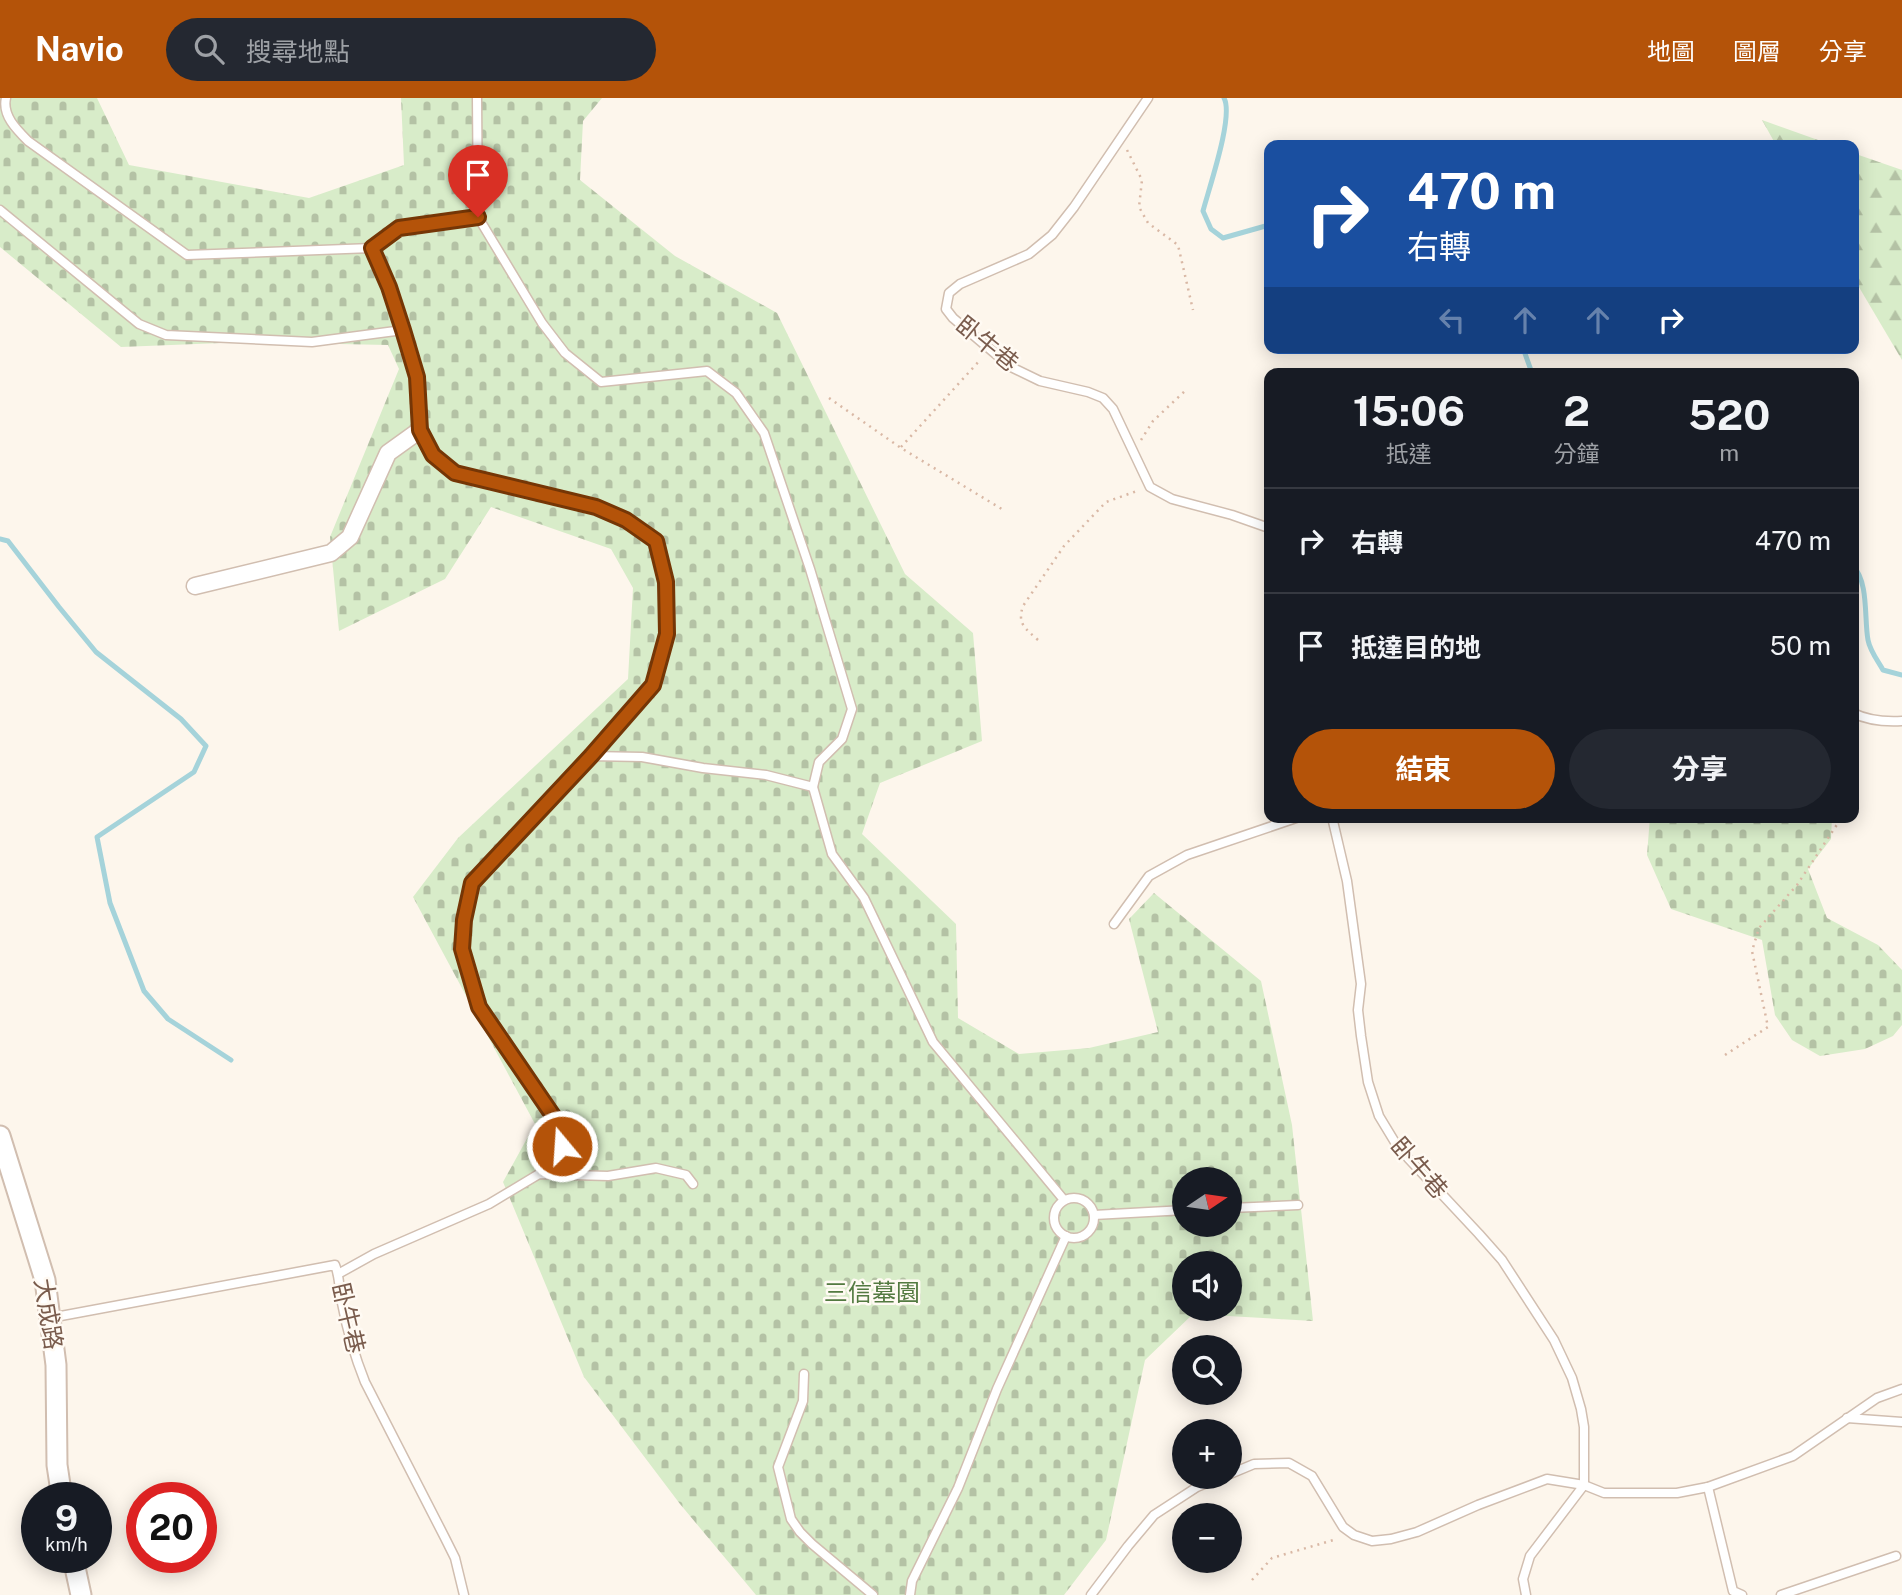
<!DOCTYPE html>
<html lang="zh-TW">
<head>
<meta charset="utf-8">
<style>
	body { margin:0; font-family:"Public Sans","Noto Sans TC",sans-serif; background:#242831; color:#f1f3f6; height:100vh; display:flex; flex-direction:column; font-size:26px; white-space:nowrap }
	* { box-sizing:border-box; margin:0 }
	p { font-size:23px; color:#9ea1a6 }
	.icon { flex:none; width:38px; height:38px; fill:none; stroke:currentColor; stroke-width:2; stroke-linecap:round; stroke-linejoin:round }
	.map { position:relative; flex:1; overflow:hidden }
	.side { position:absolute; left:1264px; top:270px; width:595px; height:455px; display:flex; flex-direction:column; background:#171b24; border-radius:14px; box-shadow:0 4px 18px #0003 }
	.side>* { flex:none }
	.guide { position:absolute; left:1264px; top:42px; width:595px; height:214px; border-radius:14px; box-shadow:0 4px 18px #0003; background:#1a4fa0; color:#fff; overflow:hidden }
	.needle { width:46px; rotate:77deg }
	.controls { position:absolute; left:1172px; top:1069px; display:grid; gap:14px }
	.controls a { display:grid; place-items:center; width:70px; height:70px; border-radius:50%; background:#171b24; box-shadow:0 4px 18px #0003; font-size:35px }
	.speed { position:absolute; left:21px; top:1384px; display:flex; gap:14px; font-size:35px; font-weight:700; text-align:center }
	.speed>* { display:grid; place-content:center; width:91px; height:91px; border-radius:50%; background:#171b24; box-shadow:0 4px 18px #0003; line-height:1 }
	.speed small { font-size:18px; font-weight:400 }
	.speed .limit { border:10px solid #d22; background:#fff; color:#111 }
	.pin { position:absolute; display:grid; place-items:center; width:60px; height:60px; color:#fff; margin:-72px -30px; border-radius:50% 50% 50% 0; rotate:-45deg; box-shadow:0 0 7px #0007 }
	.pin .icon { rotate:45deg }
	.me { position:absolute; width:77px; margin:-38px; rotate:342deg; stroke-linejoin:round; filter:drop-shadow(0 0 5px #0008) }
	.turn { display:flex; align-items:center; gap:24px; height:147px; padding:0 28px; font-size:32px }
	.turn .icon { width:91px; height:91px; stroke-width:2.5 }
	.turn b { display:block; font-size:49px; line-height:60px }
	.lanes { display:flex; align-items:center; height:66px; padding:0 28px; background:#0003; justify-content:center; gap:35px; direction:ltr }
	.lanes .off { opacity:.35 }
	.eta { display:flex; justify-content:space-evenly; align-items:center; height:119px; text-align:center }
	.eta b { font-size:42px; font-weight:700; line-height:49px }
	.button { display:flex; gap:14px; margin-top:auto; padding:14px 28px }
	.button a { flex:1; height:80px; border-radius:42px; background:#b45309; color:#fff; font-size:28px; font-weight:700; line-height:80px; text-align:center }
	.button a+a { background:#242831; color:#f1f3f6 }
	ul { padding:0; list-style:none }
	li { display:flex; align-items:center; gap:21px; height:105px; padding:0 28px; border-top:2px solid #363941 }
	li div { flex:1 }
	li b { display:block; font-size:26px }
	li em { font-style:normal }
	header { display:flex; align-items:center; gap:42px; box-sizing:border-box; height:98px; padding:0 35px; background:#b45309; color:#fff }
	header strong { font-size:33px }
	nav { display:flex; gap:38px; margin-inline-start:auto; font-size:24px }
	.search { width:490px; height:63px; background:#242831; display:flex; align-items:center; gap:18px; box-sizing:border-box; padding:0 24px; border-radius:38px; color:#9ea1a6; font-size:26px }
	.map>svg:first-child { display:block }
</style>
</head>
<body>
<header>
<strong>Navio</strong>
<div class="search"><svg class="icon" aria-label="search" viewBox="0 0 24 24"><circle cx="10" cy="10" r="6"/><path d="M15 15l6 6"/></svg>搜尋地點</div>
<nav><a>地圖</a><a>圖層</a><a>分享</a></nav>
</header>
<div class="map">
<svg width="1902" height="1497" viewBox="0 0 1902 1497">
	<defs>
		<pattern id="forest-firs" width="22" height="20" patternUnits="userSpaceOnUse" patternTransform="scale(1.75)"><rect width="22" height="20" fill="#d8ecc9"/><path d="M5 1l3.5 6h-7zM16 11l3.5 6h-7z" fill="#b4c2a5"/></pattern>
		<pattern id="cemetery-stones" width="16" height="16" patternUnits="userSpaceOnUse" patternTransform="scale(1.75)"><rect width="16" height="16" fill="#d8ecc9"/><path d="M2 7V4a2 2 0 0 1 4 0v3zM10 15v-3a2 2 0 0 1 4 0v3z" fill="#b4c2a5"/></pattern>
	</defs>
	<rect width="100%" height="100%" fill="#fdf6ec"/>
	<g fill="url(#forest-firs)">
		<path d="M 1762,22 L 1832,47 L 1776,47 Z"/>
		<path d="M 1853,55 L 1902,72 L 1902,262 L 1853,179 Z"/>
	</g>
	<g fill="url(#cemetery-stones)" fill-rule="evenodd">
		<path d="M 0,0 L 97,0 L 129,67 L 309,100 L 404,67 L 401,0 L 602,0 L 583,23 L 580,82 L 675,158 L 777,215 L 905,476 L 973,535 L 982,643 L 880,685 L 862,736 L 956,826 L 958,920 L 1019,956 L 1089,950 L 1158,934 L 1129,821 L 1154,795 L 1261,883 L 1292,1027 L 1313,1223 L 1193,1216 L 1145,1262 L 1106,1442 L 1064,1497 L 756,1497 L 680,1406 L 584,1279 L 503,1084 L 535,1026 L 413,799 L 458,740 L 628,581 L 633,490 L 611,451 L 491,409 L 445,481 L 339,533 L 330,439 L 399,271 L 388,247 L 246,244 L 121,249 L 0,149 ZM 1185,1082 L 1230,1082 L 1230,1127 L 1185,1127 ZM 1185,1166 L 1230,1166 L 1230,1211 L 1185,1211 Z"/>
		<path d="M 1650,719 L 1832,719 L 1831,741 L 1808,771 L 1827,820 L 1878,847 L 1902,872 L 1902,927 L 1893,938 L 1865,951 L 1820,958 L 1792,942 L 1775,917 L 1762,842 L 1671,811 L 1647,757 Z"/>
	</g>
	<g fill="none" stroke-linecap="round" stroke-linejoin="round">
		<g stroke="#a5d3da" stroke-width="5">
			<path d="M 1224,0 C 1234,18 1209,90 1203,113 L 1211,131 L 1223,140 L 1269,127"/>
			<path d="M 1523,250 L 1532,275"/>
			<path d="M 0,441 L 8,443 L 59,509 L 96,554 L 181,621 L 206,648 L 194,674 L 97,739 L 110,805 L 144,893 L 168,921 L 231,962"/>
			<path d="M 1853,468 C 1869,484 1864,521 1868,542 C 1870,553 1878,563 1883,572 L 1902,577"/>
		</g>
		<g stroke="#d1beb0" stroke-width="11">
			<g id="service">
				<path d="M 6,0 C 2,17 16,31 28,43 L 187,157 L 372,150"/>
				<path d="M 477,0 L 478,119 L 542,225 L 565,255 L 601,284 L 707,273 L 736,295 L 764,335 L 810,471 L 852,611 L 842,641 L 819,664 L 813,689 L 832,756 L 864,800 L 933,944 L 1064,1102"/>
				<path d="M 1148,0 L 1074,109 L 1052,137 L 1029,156 L 960,186 L 949,195 L 946,211 L 953,220 L 1011,269 L 1040,283 L 1088,294 L 1103,300 L 1113,311 L 1150,389 L 1172,401 L 1232,417 L 1269,430"/>
				<path d="M 0,112 L 139,226 L 166,237 L 312,244 L 403,232"/>
				<path d="M 478,119 L 399,129 L 372,150 L 389,189 L 403,232 L 417,279 L 420,332 L 433,357 L 455,375 L 596,409 L 627,423 L 656,443 L 666,484 L 667,536 L 653,587 L 591,658"/>
				<path d="M 1853,615 C 1869,623 1885,624 1902,623"/>
				<path d="M 1332,719 L 1347,783 L 1361,886 L 1358,912 L 1361,938 L 1368,984 L 1379,1018 L 1396,1046 L 1408,1060 L 1479,1136 L 1502,1162 L 1554,1242 L 1572,1280 L 1581,1311 L 1584,1329 L 1584,1387 L 1530,1458 L 1523,1481 L 1526,1497"/>
				<path d="M 1114,826 L 1149,778 L 1187,757 L 1299,719"/>
				<path d="M 539,1076 L 562,1048 L 558,1025 L 479,909 L 462,851 L 464,822 L 472,785 L 591,658 L 642,659 L 703,670 L 766,677 L 813,689"/>
				<circle cx="1074" cy="1120" r="20"/>
				<path d="M 1230,1110 L 1298,1107"/>
				<path d="M 1094,1117 L 1185,1112"/>
				<path d="M 338,1176 L 374,1156 L 489,1106 L 539,1076 L 608,1078 L 656,1070 L 686,1077 L 693,1086"/>
				<path d="M 50,1220 L 335,1167 C 340,1179 339,1192 342,1205 C 347,1232 355,1259 365,1284 L 445,1440 L 455,1460 L 464,1497"/>
				<path d="M 804,1276 L 803,1303 L 778,1369 L 791,1421 L 800,1434 L 812,1446 L 873,1497"/>
				<path d="M 1847,1320 L 1902,1324"/>
				<path d="M 1230,1376 L 1254,1366 L 1289,1365 L 1312,1378 L 1343,1429 L 1354,1437 L 1372,1443 L 1391,1441 L 1417,1434 L 1478,1407 L 1547,1381 L 1584,1387 L 1604,1395 L 1677,1395 L 1708,1389 L 1793,1358 L 1877,1300 L 1902,1291"/>
				<path d="M 1708,1389 L 1733,1493 L 1742,1497"/>
				<path d="M 910,1497 L 912,1483 L 958,1390 L 997,1291 L 1066,1138"/>
				<path d="M 1091,1497 L 1128,1448 L 1154,1417 L 1197,1389 L 1222,1379"/>
				<path d="M 1781,1497 L 1896,1458"/>
			</g>
		</g>
		<g stroke="#d1beb0" stroke-width="19">
			<path id="minor" d="M 195,488 L 331,455 L 350,439 L 388,355 L 420,332"/>
		</g>
		<g stroke="#d1beb0" stroke-width="23">
			<g id="tertiary">
				<path d="M 0,1038 L 45,1182 L 56,1267 L 57,1367 L 62,1400"/>
				<path d="M 73,1460 L 81,1497"/>
			</g>
		</g>
		<g stroke="#d9b8a5" stroke-width="2.5" stroke-dasharray="2 5" stroke-linecap="butt">
			<path d="M 1127,52 L 1142,82 L 1139,109 L 1148,125 L 1178,147 L 1193,212"/>
			<path d="M 829,300 L 901,350 L 1005,413"/>
			<path d="M 1141,342 L 1153,323 L 1186,292"/>
			<path d="M 901,349 L 981,261"/>
			<path d="M 1038,542 C 1025,530 1017,526 1023,508 L 1064,448 L 1106,404 L 1137,393"/>
			<path d="M 1725,957 L 1768,929 L 1752,853 L 1759,830 L 1797,787 L 1842,719"/>
			<path d="M 1252,1482 L 1272,1460 L 1337,1441"/>
		</g>
		<use href="#service" stroke="#fff" stroke-width="8"/>
		<use href="#minor" stroke="#fff" stroke-width="16"/>
		<use href="#tertiary" stroke="#fff" stroke-width="19"/>
	</g>
	<g fill="none" stroke-linecap="round" stroke-linejoin="round">
		<g stroke="#753606" stroke-width="18">
			<path id="route" d="M 478,119 L 399,130 L 372,150 L 389,189 L 403,232 L 417,279 L 420,332 L 433,357 L 455,375 L 596,409 L 626,422 L 656,443 L 666,484 L 667,536 L 653,587 L 591,658 L 472,785 L 464,822 L 462,851 L 479,909 L 558,1025 L 562,1048"/>
		</g>
		<use href="#route" stroke="#b45309" stroke-width="12"/>
	</g>
	<g text-anchor="middle" stroke-width="5" stroke-linejoin="round" paint-order="stroke">
		<g font-size="24" fill="#7a5c4d" stroke="#fffaf3">
			<text transform="translate(987 246) rotate(39)" y="8">卧牛巷</text>
			<text transform="translate(1419 1070) rotate(49)" y="8">卧牛巷</text>
			<text transform="translate(48 1216) rotate(81)" y="8">大成路</text>
			<text transform="translate(348 1220) rotate(77)" y="8">卧牛巷</text>
		</g>
		<g font-size="24" fill="#537a41" stroke="#fffaf3">
			<text x="872" y="1203">三信墓園</text>
		</g>
	</g>
</svg>
<div class="controls">
<a><svg class="needle" viewBox="-14 -14 28 28"><path d="M0-13l5 13h-10z" fill="#e53935"/><path d="M0 13l5-13h-10z" fill="#9ea1a6"/></svg></a>
<a><svg class="icon" aria-label="sound" viewBox="0 0 24 24"><path d="M4 9h4l5-4v14l-5-4H4zM17 9q2 3 0 6"/></svg></a>
<a><svg class="icon" aria-label="search" viewBox="0 0 24 24"><circle cx="10" cy="10" r="6"/><path d="M15 15l6 6"/></svg></a>
<a>+</a>
<a>−</a>
</div>
<div class="speed"><div>9<small>km/h</small></div><div class="limit">20</div></div>
<div class="pin" style="left:478px;top:119px;background:#d93025"><svg class="icon" aria-label="arrive" viewBox="0 0 24 24"><path d="M6 21V4h12l-3 4 3 4H6"/></svg></div>
<svg class="me" style="left:562px;top:1048px" viewBox="-20 -20 40 40"><circle r="17" fill="#b45309" stroke="#fff" stroke-width="3"/><path d="M0-11L8 9 0 5-8 9z" fill="#fff"/></svg>
<div class="guide">
<div class="turn"><svg class="icon" aria-label="right" viewBox="0 0 24 24"><path d="M7 20v-9h11M14 6l5 5-5 5"/></svg><div><b>470 m</b>右轉</div></div>
<div class="lanes"><svg class="icon off" aria-label="left" viewBox="0 0 24 24"><path d="M17 20v-9H6M10 6l-5 5 5 5"/></svg><svg class="icon off" aria-label="ahead" viewBox="0 0 24 24"><path d="M12 20V5M6 11l6-6 6 6"/></svg><svg class="icon off" aria-label="ahead" viewBox="0 0 24 24"><path d="M12 20V5M6 11l6-6 6 6"/></svg><svg class="icon" aria-label="right" viewBox="0 0 24 24"><path d="M7 20v-9h11M14 6l5 5-5 5"/></svg></div>
</div>
<section class="side">
<div class="eta">
<div><b>15:06</b><p>抵達</p></div>
<div><b>2</b><p>分鐘</p></div>
<div><b>520</b><p>m</p></div>
</div>
<ul>
<li><svg class="icon" aria-label="right" viewBox="0 0 24 24"><path d="M7 20v-9h11M14 6l5 5-5 5"/></svg><div><b>右轉</b></div><em>470 m</em></li>
<li><svg class="icon" aria-label="arrive" viewBox="0 0 24 24"><path d="M6 21V4h12l-3 4 3 4H6"/></svg><div><b>抵達目的地</b></div><em>50 m</em></li>
</ul>
<div class="button"><a>結束</a><a>分享</a></div>
</section>
</div>
</body>
</html>
